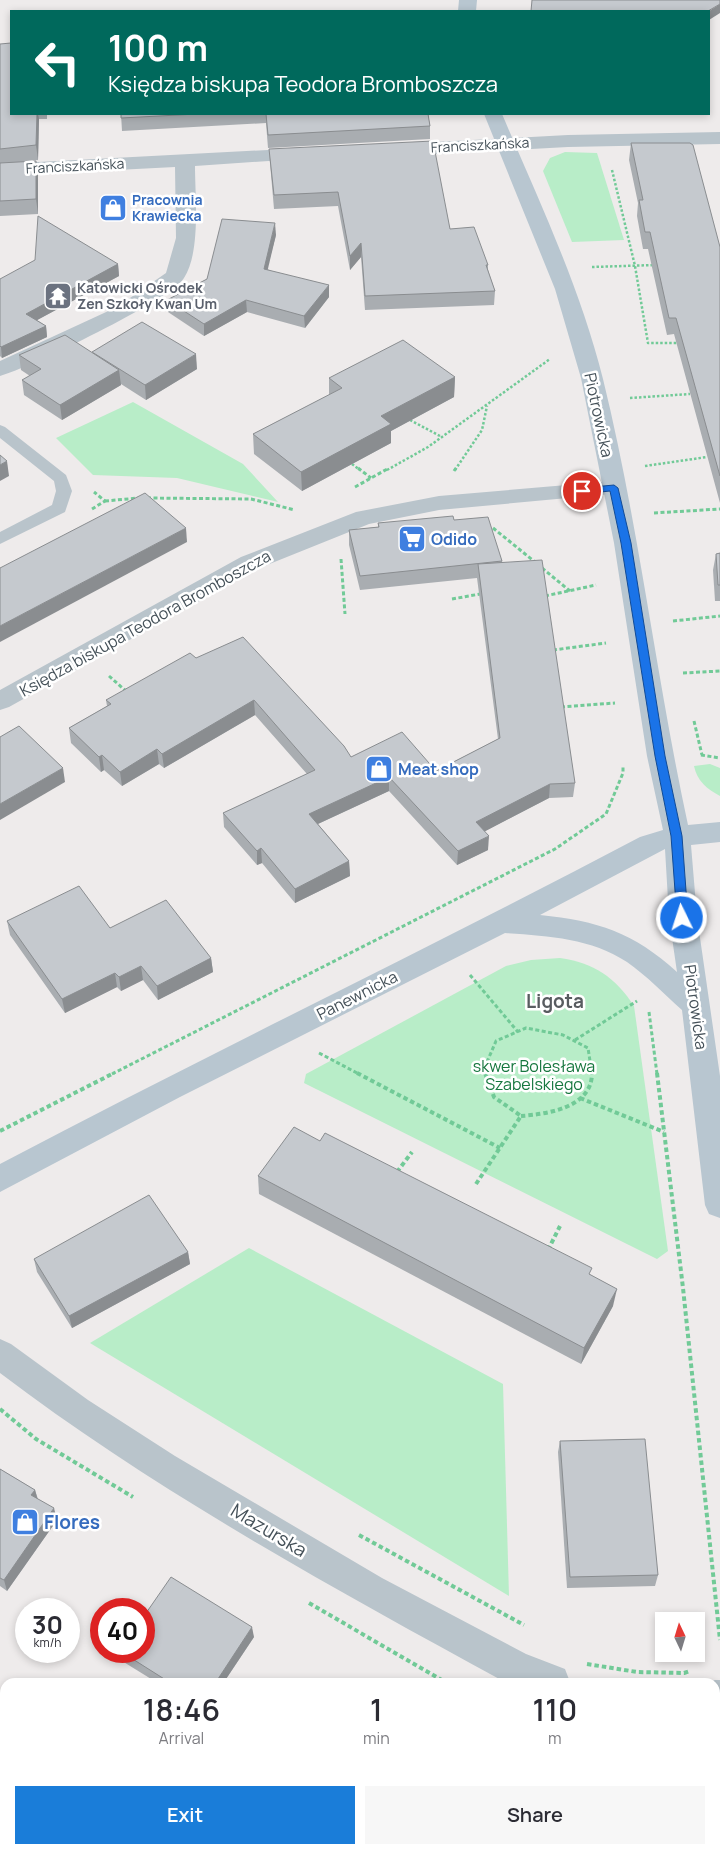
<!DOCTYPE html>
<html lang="en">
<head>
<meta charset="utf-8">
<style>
	body { margin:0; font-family:Manrope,sans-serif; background:#f7f7f7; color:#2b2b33; height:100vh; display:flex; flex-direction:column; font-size:19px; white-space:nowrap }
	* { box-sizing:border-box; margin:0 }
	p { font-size:16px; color:#7c7c81 }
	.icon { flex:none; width:28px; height:28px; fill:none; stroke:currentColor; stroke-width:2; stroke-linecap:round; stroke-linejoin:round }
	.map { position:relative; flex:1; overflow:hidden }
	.side { position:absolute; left:0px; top:1678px; width:720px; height:176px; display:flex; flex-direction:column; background:#fff; border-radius:15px 15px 0 0; box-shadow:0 2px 8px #0003 }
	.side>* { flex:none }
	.top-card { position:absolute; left:10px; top:10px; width:700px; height:105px; border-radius:0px; box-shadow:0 2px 8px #0003; background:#00695c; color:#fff; overflow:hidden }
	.needle { width:32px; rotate:356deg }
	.fabs { position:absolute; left:655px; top:1612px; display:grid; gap:10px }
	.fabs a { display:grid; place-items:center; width:50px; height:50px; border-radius:0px; background:#fff; box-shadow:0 2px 8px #0003; font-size:25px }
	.speed { position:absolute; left:15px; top:1598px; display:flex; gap:10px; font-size:25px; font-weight:700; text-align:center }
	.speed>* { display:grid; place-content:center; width:65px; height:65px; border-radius:50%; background:#fff; box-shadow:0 2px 8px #0003; line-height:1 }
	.speed small { font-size:12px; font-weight:400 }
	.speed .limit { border:8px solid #d22; background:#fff; color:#111 }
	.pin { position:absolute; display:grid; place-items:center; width:42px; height:42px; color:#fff; margin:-21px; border:2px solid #fff; border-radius:50%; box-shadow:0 1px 5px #0007 }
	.me { position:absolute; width:55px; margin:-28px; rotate:356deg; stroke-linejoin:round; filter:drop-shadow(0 0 4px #0008) }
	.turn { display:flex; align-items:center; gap:18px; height:105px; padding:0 15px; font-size:22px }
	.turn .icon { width:65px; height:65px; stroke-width:2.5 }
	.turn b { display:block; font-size:35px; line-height:42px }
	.eta { display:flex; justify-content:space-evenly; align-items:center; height:85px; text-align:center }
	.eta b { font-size:30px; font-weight:600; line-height:35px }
	.primary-button { display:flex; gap:10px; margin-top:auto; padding:10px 15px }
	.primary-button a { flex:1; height:58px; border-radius:0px; background:#1a7dd9; color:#fff; font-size:20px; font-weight:600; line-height:58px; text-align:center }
	.primary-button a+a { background:#f7f7f7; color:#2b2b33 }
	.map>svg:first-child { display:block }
</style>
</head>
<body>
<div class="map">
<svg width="720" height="1853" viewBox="0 0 720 1853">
	<rect width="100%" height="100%" fill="#eeebeb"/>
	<g fill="#b8edc8">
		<path d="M 565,152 L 597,153 L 624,240 L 572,242 L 543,171 L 550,158 Z"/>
		<path d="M 133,402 L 243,464 L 278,502 L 177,478 L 93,475 L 56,438 Z"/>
		<path d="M 710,764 L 720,768 L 720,796 C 707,789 697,781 694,766 Z"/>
		<path d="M 560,958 C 594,963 615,977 634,1006 L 668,1251 L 657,1259 L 304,1083 L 306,1074 L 506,966 L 531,960 Z"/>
		<path d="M 249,1248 L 503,1384 L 509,1596 L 90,1343 Z"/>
	</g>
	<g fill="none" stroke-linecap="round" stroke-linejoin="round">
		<g stroke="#71ca97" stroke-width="2.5" stroke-dasharray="2.5 2" stroke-linecap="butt">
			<path d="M 612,170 L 635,266 L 648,343 L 679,343"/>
			<path d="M 592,267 L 655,265"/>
			<path d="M 630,398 L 690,394"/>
			<path d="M 410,420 L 440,436"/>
			<path d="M 352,464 L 360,470"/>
			<path d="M 645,466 L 707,457"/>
			<path d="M 387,470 L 428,447 L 550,359"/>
			<path d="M 455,470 L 482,430 L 487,406"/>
		</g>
		<g stroke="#71ca97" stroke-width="3" stroke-dasharray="4 2.5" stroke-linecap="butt">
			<path d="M 358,468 L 371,478"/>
			<path d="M 454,471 L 456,468"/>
			<path d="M 355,487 L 389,468"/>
			<path d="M 147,498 L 251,499 L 295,510"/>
			<path d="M 105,501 L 139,498"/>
			<path d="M 92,509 L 105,501 L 94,492"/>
			<path d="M 654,513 L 720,509"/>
			<path d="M 493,528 L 535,562"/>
			<path d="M 341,559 L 345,614"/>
			<path d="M 542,568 L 570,591"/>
			<path d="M 545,596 L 596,585"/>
			<path d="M 452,599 L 480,594"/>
			<path d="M 673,621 L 720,616"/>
			<path d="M 553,650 L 606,643"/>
			<path d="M 683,673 L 720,671"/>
			<path d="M 109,676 L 127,692"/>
			<path d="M 561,707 L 615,703"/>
			<path d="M 694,721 L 702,755"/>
			<path d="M 701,755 L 720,758"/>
			<path d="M 470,975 L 518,1032"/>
			<path d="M 649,1012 L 657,1074"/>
			<path d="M 575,1040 L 637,1001"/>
			<path d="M 319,1053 L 359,1074"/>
			<path d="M 112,1074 L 555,849 L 606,814 L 623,773 L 623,766"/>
			<path d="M 486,1074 L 484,1069 L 496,1041 L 526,1028 L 563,1035 L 588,1048 L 592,1074"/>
		</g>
		<g stroke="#71ca97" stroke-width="4" stroke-dasharray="4.5 3" stroke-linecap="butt">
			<path d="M 357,1073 L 500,1148"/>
			<path d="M 485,1073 L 494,1097 L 521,1116"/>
			<path d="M 657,1073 L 683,1288 L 720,1640"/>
			<path d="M 580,1098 L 664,1132"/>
			<path d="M 521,1116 C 547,1114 592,1108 592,1073"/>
			<path d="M 0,1131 L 114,1073"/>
			<path d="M 397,1172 L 412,1152"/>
			<path d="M 476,1184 L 521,1116"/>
			<path d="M 548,1250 L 560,1226"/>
			<path d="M 0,1409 L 36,1439 L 133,1497"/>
			<path d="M 359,1535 L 524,1625"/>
			<path d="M 309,1603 L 445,1682"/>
			<path d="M 587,1664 L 637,1672 L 684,1673 L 690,1671"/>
			<path d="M 715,1752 L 720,1752"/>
		</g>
		<path fill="#b9c4cb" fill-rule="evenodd" d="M 0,425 L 5,427 L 66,475 L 72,491 L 65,512 L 0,544 L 0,532 L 52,505 L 56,491 L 54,481 L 0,438 Z"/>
		<g fill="#b9c4cb" fill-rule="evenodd">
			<path d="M 720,132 L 720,144 L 568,147 L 397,156 L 390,154 L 387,150 L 390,146 L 397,144 L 568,135 Z"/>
			<path d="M 306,148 L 313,150 L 316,154 L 313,158 L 195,166 C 195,196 201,252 184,278 C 170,300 29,368 0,376 L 0,361 L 117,307 L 166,273 L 176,238 L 175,167 L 0,176 L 0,164 Z"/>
			<path d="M 614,481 L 622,483 L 625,488 L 622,493 L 439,510 L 369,524 L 257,569 L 9,707 L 0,710 L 0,690 L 241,557 L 356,512 L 439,496 Z"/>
			<path d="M 0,1339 L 11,1344 L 88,1400 L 175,1456 L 382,1578 L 526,1654 L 565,1669 L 570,1682 L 508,1682 L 503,1681 C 331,1587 157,1492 0,1373 Z"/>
			<path d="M 715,1680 L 720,1680 L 720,1716 L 715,1716 L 715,1682 L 709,1682 Z"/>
		</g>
		<g fill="#b8c6d0" fill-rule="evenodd">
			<path d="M 459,0 L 477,0 L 476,11 L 458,11 Z"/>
			<path d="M 484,114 L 502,114 C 539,201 580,287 603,379 C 639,526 656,677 688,825 L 720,822 L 720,842 L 691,845 L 697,917 L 720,1076 L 720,1218 L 709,1214 L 705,1205 L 682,1010 C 664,994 647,976 627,962 C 591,938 547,936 505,933 L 180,1097 L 0,1192 L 0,1164 C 212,1052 428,949 640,837 L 663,830 L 647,756 L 614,543 L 581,378 L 555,289 ZM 665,849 L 669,917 L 677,972 C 633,932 598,921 540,915 Z"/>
		</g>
	</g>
	<g fill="#a9adb1">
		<path d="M 0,44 L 11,114 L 47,114 L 47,119 L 39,119 L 38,160 L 28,161 L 38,176 L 38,214 L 0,216 Z"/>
		<path d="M 121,114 L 428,114 L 430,126 L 430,139 L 268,148 L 266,123 L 122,131 Z"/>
		<path d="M 631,143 L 720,247 L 720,503 L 674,334 L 667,335 L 648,249 L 643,249 L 637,216 L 638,203 L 629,160 Z"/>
		<path d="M 269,149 L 450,229 L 488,265 L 488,270 L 495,291 L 494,305 L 365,310 L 361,257 L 350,270 L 338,206 L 274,209 L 270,163 Z"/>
		<path d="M 276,235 L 267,269 L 329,297 L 305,328 L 247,312 L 204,336 L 168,312 L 167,300 L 207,279 Z"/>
		<path d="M 118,264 L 119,276 L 37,320 L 46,326 L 47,337 L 2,358 L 0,356 L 0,279 Z"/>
		<path d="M 92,353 L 197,369 L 146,400 L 121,384 L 121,385 L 62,420 L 24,395 L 22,380 L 30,376 L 21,370 L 19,355 Z"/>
		<path d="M 455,377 L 454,397 L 391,431 L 391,443 L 302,491 L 254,454 L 253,434 L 329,395 L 329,378 Z"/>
		<path d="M 454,520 L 502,561 L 575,783 L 573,797 L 549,798 L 485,831 L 488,850 L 457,865 L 389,791 L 318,824 L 349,861 L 350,876 L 295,903 L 262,863 L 257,865 L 224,827 L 223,813 L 307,774 L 255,715 L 164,768 L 159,764 L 122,786 L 104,770 L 101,772 L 71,743 L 69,728 L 107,706 L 106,700 L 196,658 L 351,757 L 436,771 L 498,739 L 477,578 L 360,590 L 349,545 L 349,530 L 378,527 L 378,523 Z"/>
		<path d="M 720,553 L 720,601 L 715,601 L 713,570 L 716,554 Z"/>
		<path d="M 7,921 L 110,928 L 211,958 L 213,972 L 158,1000 L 143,980 L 121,991 L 117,987 L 65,1013 L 10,935 Z"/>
		<path d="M 320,1141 L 591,1275 L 613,1306 L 581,1364 L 259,1194 L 258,1176 Z"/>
		<path d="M 188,1252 L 190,1264 L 72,1328 L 37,1272 L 34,1259 Z"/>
		<path d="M 560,1441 L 658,1575 L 655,1586 L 567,1588 L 558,1452 Z"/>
		<path d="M 0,1469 L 35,1490 L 38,1499 L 57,1520 L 7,1591 L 0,1586 Z"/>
		<path d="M 254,1637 L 224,1682 L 156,1682 L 122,1661 L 120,1651 Z"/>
		<path d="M 356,1849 L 431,1849 L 428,1853 L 362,1853 Z"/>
		<rect x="554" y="1849" width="133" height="4"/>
	</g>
	<g fill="#8a8d90">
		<path d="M 720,4 L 720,13 L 709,20 L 709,11 Z"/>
		<path d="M 37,114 L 38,114 L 39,119 L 38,160 L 36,145 Z"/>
		<path d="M 36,161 L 38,176 L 38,214 L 36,199 Z"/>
		<path d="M 275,223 L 276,235 L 265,281 L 264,269 Z"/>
		<path d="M 361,243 L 361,257 L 350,270 L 350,256 Z"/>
		<path d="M 118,264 L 119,276 L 28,325 L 26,314 Z"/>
		<path d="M 329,285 L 329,297 L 305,328 L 304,316 Z"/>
		<path d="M 246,300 L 247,312 L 204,336 L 204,324 Z"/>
		<path d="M 46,326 L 47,337 L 2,358 L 1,347 Z"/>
		<path d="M 196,354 L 197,369 L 146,400 L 145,385 Z"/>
		<path d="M 119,370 L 121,385 L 62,420 L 60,405 Z"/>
		<path d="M 455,377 L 454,397 L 391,431 L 391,443 L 302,491 L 301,472 L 381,416 Z"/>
		<path d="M 7,461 L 9,476 L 0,481 L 0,465 Z"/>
		<path d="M 186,528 L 187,542 L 0,642 L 0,626 Z"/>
		<path d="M 254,700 L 255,715 L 164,768 L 162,754 Z"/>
		<path d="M 157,749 L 159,764 L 122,786 L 120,772 Z"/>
		<path d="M 102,755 L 104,770 L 101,772 L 99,757 Z"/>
		<path d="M 63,768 L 65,782 L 0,820 L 0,804 Z"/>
		<path d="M 389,777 L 389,791 L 309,828 L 309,814 Z"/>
		<path d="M 550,784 L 549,798 L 476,836 L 476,822 Z"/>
		<path d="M 489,836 L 488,850 L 457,865 L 458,851 Z"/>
		<path d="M 261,848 L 262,863 L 257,865 L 257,851 Z"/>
		<path d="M 349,861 L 350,876 L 295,903 L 295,889 Z"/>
		<path d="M 211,958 L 213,972 L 158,1000 L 157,986 Z"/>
		<path d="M 141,966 L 143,980 L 121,991 L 119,977 Z"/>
		<path d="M 115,973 L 117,987 L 65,1013 L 62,999 Z"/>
		<path d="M 188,1252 L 190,1264 L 72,1328 L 69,1316 Z"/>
		<path d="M 617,1289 L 613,1306 L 581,1364 L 584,1348 Z"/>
		<path d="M 35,1490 L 38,1501 L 31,1495 Z"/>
		<path d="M 54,1508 L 57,1520 L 7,1591 L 4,1580 Z"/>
		<path d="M 252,1627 L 254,1637 L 224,1682 L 216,1682 Z"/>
		<path d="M 425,1849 L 431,1849 L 428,1853 L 423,1853 Z"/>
	</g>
	<g fill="#c5c9ce" stroke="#8a8d90">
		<path d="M 532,0 L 720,0 L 720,4 L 708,11 L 531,11 Z"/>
		<path d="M 11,43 L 11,114 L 37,114 L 36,145 L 0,149 L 0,44 Z"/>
		<path d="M 121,114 L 197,114 L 121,118 Z"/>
		<path d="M 266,114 L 428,114 L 430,126 L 268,135 Z"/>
		<path d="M 433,141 L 450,229 L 474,227 L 488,265 L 486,265 L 495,291 L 365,296 L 361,243 L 350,256 L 338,192 L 274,195 L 269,149 Z"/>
		<path d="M 631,143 L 690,143 L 693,145 L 720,247 L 720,476 L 676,318 L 669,318 L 650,232 L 645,232 L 639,200 L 643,200 Z"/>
		<path d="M 36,161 L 36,199 L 0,201 L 0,163 Z"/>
		<path d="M 38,216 L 118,264 L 26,314 L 46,326 L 1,347 L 0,346 L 0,279 L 35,260 Z"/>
		<path d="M 222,219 L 275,223 L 264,269 L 329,285 L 304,316 L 246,300 L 204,324 L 167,300 L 207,279 Z"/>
		<path d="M 142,322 L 196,354 L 145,385 L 92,352 Z"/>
		<path d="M 65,335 L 119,370 L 60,405 L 22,380 L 41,369 L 19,355 Z"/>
		<path d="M 403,340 L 455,377 L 381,416 L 391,424 L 301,472 L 253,434 L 342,388 L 329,378 Z"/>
		<path d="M 0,455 L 7,461 L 0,465 Z"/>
		<path d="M 145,493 L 186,528 L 0,626 L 0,568 Z"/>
		<path d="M 453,516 L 454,520 L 488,517 L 502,561 L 360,576 L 349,530 L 379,527 L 378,523 Z"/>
		<path d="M 720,553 L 720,585 L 718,585 L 716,554 Z"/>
		<path d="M 542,560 L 575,783 L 550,784 L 476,822 L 489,836 L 458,851 L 389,777 L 309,814 L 349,861 L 295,889 L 261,848 L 257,851 L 223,813 L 315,770 L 254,700 L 162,754 L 157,749 L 120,772 L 102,755 L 99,757 L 69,728 L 111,704 L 106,700 L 190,653 L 196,658 L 243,637 L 344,746 L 351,757 L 402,732 L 436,771 L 500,738 L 478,564 Z"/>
		<path d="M 19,726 L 63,768 L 0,804 L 0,737 Z"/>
		<path d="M 79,886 L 110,928 L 166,900 L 211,958 L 157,986 L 141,966 L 119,977 L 115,973 L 62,999 L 7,921 Z"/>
		<path d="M 294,1127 L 320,1141 L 325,1133 L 592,1268 L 589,1274 L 617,1289 L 584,1348 L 258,1176 Z"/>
		<path d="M 149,1195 L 188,1252 L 69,1316 L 34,1259 Z"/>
		<path d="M 645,1439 L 658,1575 L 570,1577 L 560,1441 Z"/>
		<path d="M 0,1469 L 35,1490 L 31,1495 L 54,1508 L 4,1580 L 0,1578 Z"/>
		<path d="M 171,1577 L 252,1627 L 216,1682 L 169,1682 L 120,1651 L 144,1651 L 144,1616 Z"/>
		<path d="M 374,1849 L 425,1849 L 423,1853 L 381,1853 Z"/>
		<rect x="557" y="1849" width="130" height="4"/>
	</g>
	<path fill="#1a73e8" stroke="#114b97" d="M 614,485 L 618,488 L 631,543 L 665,756 L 682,836 L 688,918 L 682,922 L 677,918 L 671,836 L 655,756 L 621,543 L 610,491 L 582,494 L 577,491 L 582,488 Z"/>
	<defs>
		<g id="shop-square" transform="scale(1.4375)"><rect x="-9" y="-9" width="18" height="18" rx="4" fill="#3f7fe0" stroke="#fff"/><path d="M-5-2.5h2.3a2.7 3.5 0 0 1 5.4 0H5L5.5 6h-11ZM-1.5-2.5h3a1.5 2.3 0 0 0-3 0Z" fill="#fff"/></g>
		<g id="temple-square" transform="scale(1.4375)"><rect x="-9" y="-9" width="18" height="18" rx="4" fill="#6b7280" stroke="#fff"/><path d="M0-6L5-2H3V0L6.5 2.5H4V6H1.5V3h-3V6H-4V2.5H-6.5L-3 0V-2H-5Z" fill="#fff"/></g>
		<g id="supermarket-square" transform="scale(1.4375)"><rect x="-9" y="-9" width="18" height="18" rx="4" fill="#3f7fe0" stroke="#fff"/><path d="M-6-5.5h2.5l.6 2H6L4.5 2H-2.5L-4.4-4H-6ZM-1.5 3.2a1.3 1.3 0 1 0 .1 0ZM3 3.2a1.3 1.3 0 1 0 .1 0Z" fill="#fff"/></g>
	</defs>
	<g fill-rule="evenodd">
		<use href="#shop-square" x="113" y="208"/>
		<use href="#temple-square" x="58" y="296"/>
		<use href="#supermarket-square" x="412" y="539"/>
		<use href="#shop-square" x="379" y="769"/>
		<use href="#shop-square" x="25" y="1522"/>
	</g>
	<g text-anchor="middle" stroke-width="5" stroke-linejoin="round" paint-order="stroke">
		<g font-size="14" fill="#445058" stroke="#fff">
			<text transform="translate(480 145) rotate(-3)" y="5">Franciszkańska</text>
			<text transform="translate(75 166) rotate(-3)" y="5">Franciszkańska</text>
		</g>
		<g font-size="14" font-weight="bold" fill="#366cbe" stroke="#fff" text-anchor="start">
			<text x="132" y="205">Pracownia<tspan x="132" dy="16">Krawiecka</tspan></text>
		</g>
		<g font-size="14" font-weight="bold" fill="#5b616d" stroke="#fff" text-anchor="start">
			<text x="77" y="293">Katowicki Ośrodek<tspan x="77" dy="16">Zen Szkoły Kwan Um</tspan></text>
		</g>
		<g font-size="16" fill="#445058" stroke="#fff">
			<text transform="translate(599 415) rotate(78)" y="6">Piotrowicka</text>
			<text transform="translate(145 623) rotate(-29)" y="6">Księdza biskupa Teodora Bromboszcza</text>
			<text transform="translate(357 995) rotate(-27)" y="6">Panewnicka</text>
			<text transform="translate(696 1007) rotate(82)" y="6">Piotrowicka</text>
		</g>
		<g font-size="16" font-weight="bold" fill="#366cbe" stroke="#fff" text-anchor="start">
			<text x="431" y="545">Odido</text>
			<text x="398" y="775">Meat shop</text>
		</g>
		<g font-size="16" fill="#17773f" stroke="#fff">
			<text x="534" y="1072">skwer Bolesława<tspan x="534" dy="18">Szabelskiego</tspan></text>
		</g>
		<g font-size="19" font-weight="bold" fill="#585c60" stroke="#fff">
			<text x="555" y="1008">Ligota</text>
		</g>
		<g font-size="19" font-weight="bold" fill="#366cbe" stroke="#fff" text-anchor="start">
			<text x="44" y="1529">Flores</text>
		</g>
		<g font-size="19" fill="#445058" stroke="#fff">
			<text transform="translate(269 1530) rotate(31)" y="7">Mazurska</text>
		</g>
	</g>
</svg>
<div class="fabs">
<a><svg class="needle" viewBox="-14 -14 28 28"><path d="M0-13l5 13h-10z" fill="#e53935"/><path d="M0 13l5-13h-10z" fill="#7c7c81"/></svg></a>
</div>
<div class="speed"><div>30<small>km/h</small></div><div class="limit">40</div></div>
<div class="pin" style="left:582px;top:491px;background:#d93025"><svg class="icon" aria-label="arrive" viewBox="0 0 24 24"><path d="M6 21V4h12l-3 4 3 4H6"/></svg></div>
<svg class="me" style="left:682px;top:918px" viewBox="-20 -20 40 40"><circle r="17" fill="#1a73e8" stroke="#fff" stroke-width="3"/><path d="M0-11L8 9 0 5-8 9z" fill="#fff"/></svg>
<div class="top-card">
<div class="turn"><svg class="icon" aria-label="left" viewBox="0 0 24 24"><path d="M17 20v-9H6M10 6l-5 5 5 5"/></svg><div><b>100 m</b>Księdza biskupa Teodora Bromboszcza</div></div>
</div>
<section class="side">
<div class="eta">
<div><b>18:46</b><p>Arrival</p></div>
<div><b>1</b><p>min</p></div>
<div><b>110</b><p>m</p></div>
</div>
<div class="primary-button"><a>Exit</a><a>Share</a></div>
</section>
</div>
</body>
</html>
